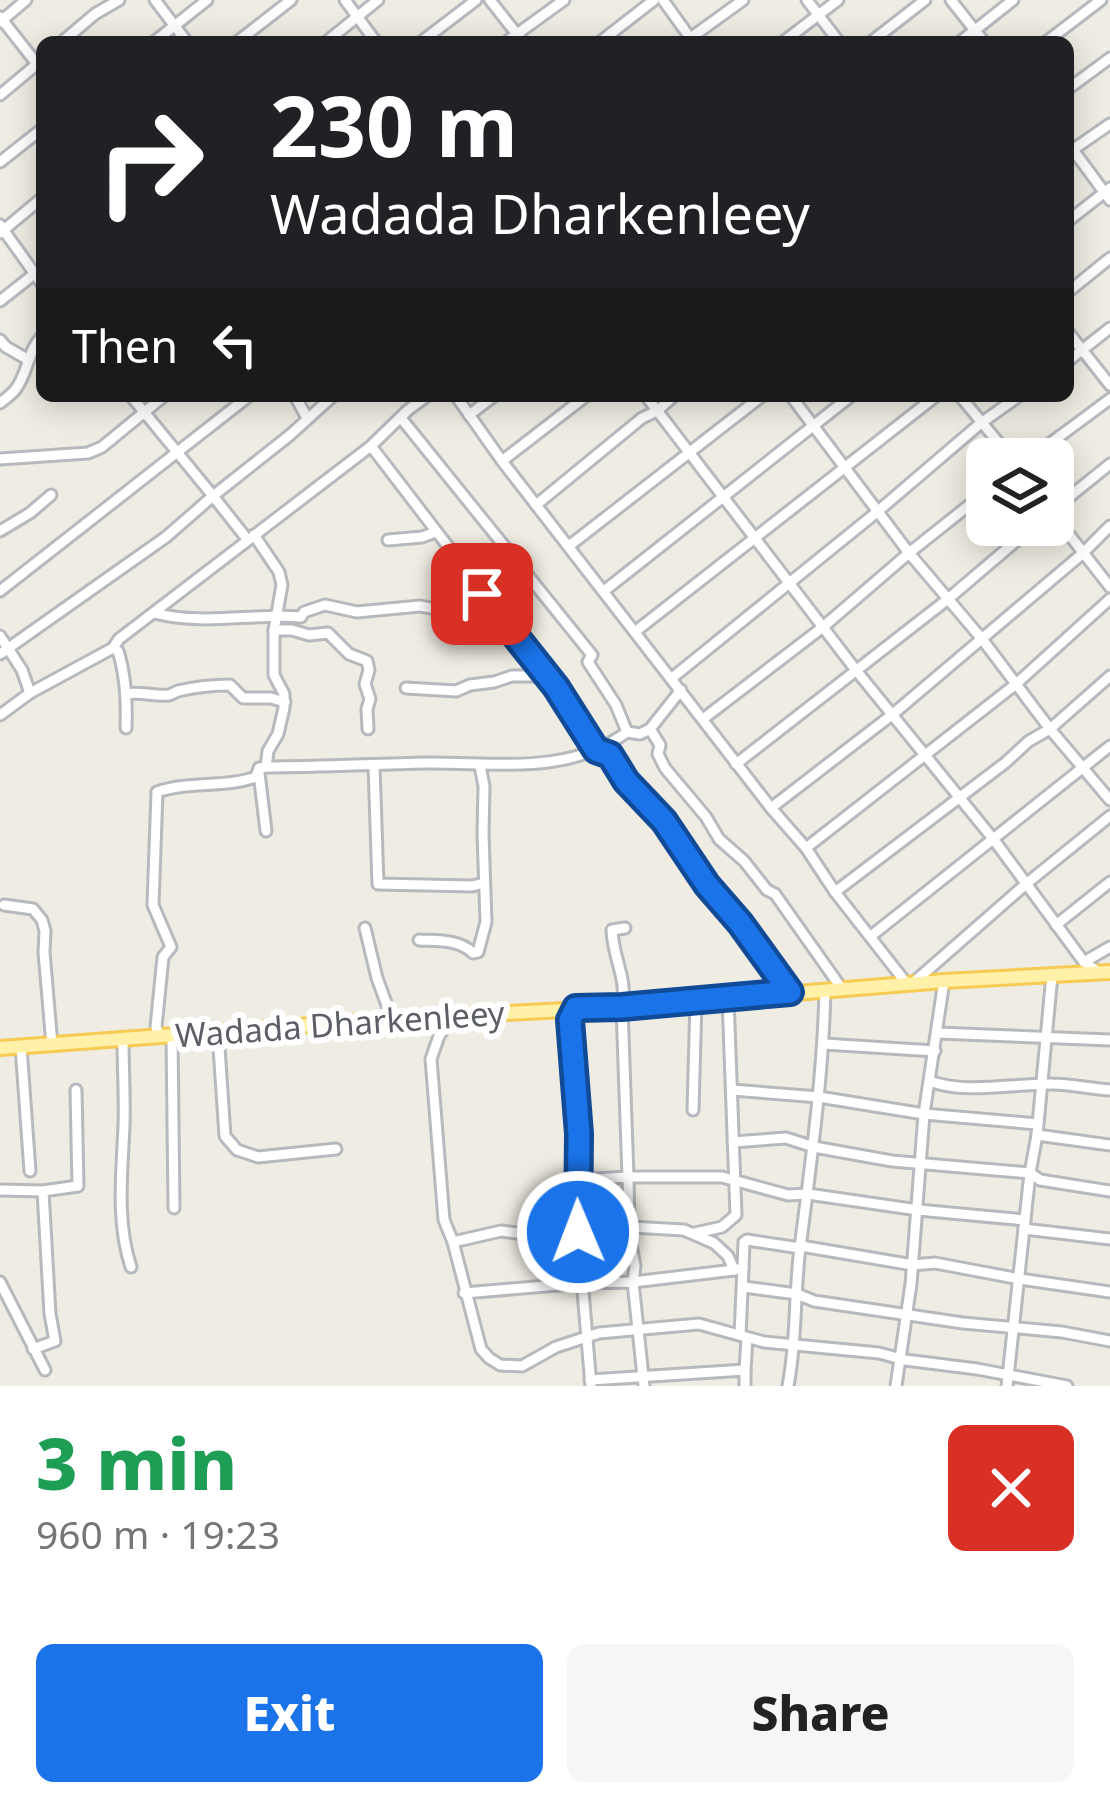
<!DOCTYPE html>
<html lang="en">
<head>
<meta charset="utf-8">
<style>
	body { margin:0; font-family:"Noto Sans",sans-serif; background:#f6f6f6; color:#222; height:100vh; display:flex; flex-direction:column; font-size:45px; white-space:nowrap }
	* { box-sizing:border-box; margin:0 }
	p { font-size:39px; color:#767676 }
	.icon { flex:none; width:66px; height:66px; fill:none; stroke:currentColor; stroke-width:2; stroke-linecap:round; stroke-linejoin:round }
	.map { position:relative; height:1386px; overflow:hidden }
	.drawer { display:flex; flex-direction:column; background:#fff; flex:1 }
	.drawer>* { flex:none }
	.hud { position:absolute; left:36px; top:36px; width:1038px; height:366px; border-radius:18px; box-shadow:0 6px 30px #0003; background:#202124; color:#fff; overflow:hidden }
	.controls { position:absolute; left:966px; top:438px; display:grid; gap:24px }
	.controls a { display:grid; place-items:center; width:108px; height:108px; border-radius:18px; background:#fff; box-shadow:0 6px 30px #0003; font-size:60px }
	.pin { position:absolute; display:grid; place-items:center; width:102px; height:102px; color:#fff; margin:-51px; border-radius:24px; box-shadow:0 6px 18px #0006 }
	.me { position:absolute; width:132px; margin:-66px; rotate:359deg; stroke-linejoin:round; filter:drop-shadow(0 0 9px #0008) }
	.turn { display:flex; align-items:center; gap:42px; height:252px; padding:0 36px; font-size:54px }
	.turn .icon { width:156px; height:156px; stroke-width:2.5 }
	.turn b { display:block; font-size:84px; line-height:102px }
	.then { display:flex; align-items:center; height:114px; padding:0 36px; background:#0003; gap:24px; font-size:45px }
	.round { display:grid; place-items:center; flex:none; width:126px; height:126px; border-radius:18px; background:#f6f6f6 }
	.head { display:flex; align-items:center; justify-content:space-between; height:204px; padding:0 36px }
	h1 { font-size:72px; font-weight:800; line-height:90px; color:#1e9e55 }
	.cta { display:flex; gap:24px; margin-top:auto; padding:24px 36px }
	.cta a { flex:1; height:138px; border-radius:18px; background:#1a73e8; color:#fff; font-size:48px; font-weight:800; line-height:138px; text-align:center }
	.cta a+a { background:#f6f6f6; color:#222 }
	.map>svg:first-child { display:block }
</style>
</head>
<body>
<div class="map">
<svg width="1110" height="1386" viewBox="0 0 1110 1386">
	<rect width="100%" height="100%" fill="#efece3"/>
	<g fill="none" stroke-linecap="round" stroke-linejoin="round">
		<g stroke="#b6b9be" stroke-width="15">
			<g id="minor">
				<path d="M 155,0 L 187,42"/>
				<path d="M 345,0 L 376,42"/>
				<path d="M 490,0 L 523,42"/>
				<path d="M 663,0 L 691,39"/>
				<path d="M 807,0 L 839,42"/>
				<path d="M 951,0 L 984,42"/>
				<path d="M 0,17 L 37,64"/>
				<path d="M 0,22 L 26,0"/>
				<path d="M 62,42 L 95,14 L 119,0"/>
				<path d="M 154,42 L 207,0"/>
				<path d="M 237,42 L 291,0"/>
				<path d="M 326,42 L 378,0"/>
				<path d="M 421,42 L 476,0"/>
				<path d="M 506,42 L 564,0"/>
				<path d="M 600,42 L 654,0"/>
				<path d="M 685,42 L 743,0"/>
				<path d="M 783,42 L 838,0"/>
				<path d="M 871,42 L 925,0"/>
				<path d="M 960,42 L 1013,0"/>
				<path d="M 1046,42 L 1101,0"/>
				<path d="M 1068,89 L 1110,58"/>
				<path d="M 0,95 L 42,60"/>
				<path d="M 1068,143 L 1110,200"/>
				<path d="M 1068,153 L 1110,124"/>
				<path d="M 0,162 L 42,129"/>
				<path d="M 1068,221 L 1110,188"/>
				<path d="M 0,225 L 42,284"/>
				<path d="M 0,233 L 42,198"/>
				<path d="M 1068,292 L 1110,258"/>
				<path d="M 0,301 L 42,268"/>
				<path d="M 1068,332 L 1110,385"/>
				<path d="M 0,340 L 6,347 L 27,359"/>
				<path d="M 1068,361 L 1110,328"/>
				<path d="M 295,396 L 307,418"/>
				<path d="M 456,396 L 502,461 L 771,808 L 806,848 L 835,892 L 907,984"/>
				<path d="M 646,396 L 855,669 L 994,840 L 1084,962 L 1100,973"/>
				<path d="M 791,396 L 909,553 L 982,639 L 1050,729 L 1110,800"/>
				<path d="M 960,396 L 1012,459"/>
				<path d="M 0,403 C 5,399 11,395 15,390 C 28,374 27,352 42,336"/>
				<path d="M 469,415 L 494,396"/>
				<path d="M 401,418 L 592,655 L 588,662 L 616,705 L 627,732"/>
				<path d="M 371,446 L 463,566 L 474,585 L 556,687 L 596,750 L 610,756 L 626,781 L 664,821 L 707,885 L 731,916 L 739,923 L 790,991"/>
				<path d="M 0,459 L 88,453 L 102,447 L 164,396"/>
				<path d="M 1029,459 L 1110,399"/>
				<path d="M 502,461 L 586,396"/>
				<path d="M 536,505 L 642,418 L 657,411 L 674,396"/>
				<path d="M 1053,510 L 1110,464"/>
				<path d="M 1053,514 L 1110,587"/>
				<path d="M 0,531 L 30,513 L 51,495"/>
				<path d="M 254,535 L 279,572 L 282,585 L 274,630 L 274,675 L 284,694 L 284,708 L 278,734 L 268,751 L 266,767"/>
				<path d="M 247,539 L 213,496 L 290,435 L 333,396"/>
				<path d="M 388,540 L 422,537 L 436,532"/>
				<path d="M 569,546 L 762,396"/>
				<path d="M 0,591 L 249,396"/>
				<path d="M 604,591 L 851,396"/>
				<path d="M 154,613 C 207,626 249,613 301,617 L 304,612 L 325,605 L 357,612 L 420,606 L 452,612 L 482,594"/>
				<path d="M 274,630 L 292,630 L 309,635 L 328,633 L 349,654 L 367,661 L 369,670 L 365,684 L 370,699 L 367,709 L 368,729"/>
				<path d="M 636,631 L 936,396"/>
				<path d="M 0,636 L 22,670 L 30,693"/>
				<path d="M 113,648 L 118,651 C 126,676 127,702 126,728"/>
				<path d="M 0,654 L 166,537 L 213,496 L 131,396"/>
				<path d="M 672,678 L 877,512 L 981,423 L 1019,396"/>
				<path d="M 406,688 L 456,691 L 470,685 L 494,682 L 512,676 L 548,676"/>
				<path d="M 127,694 C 141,691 155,697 169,695 C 172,694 175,692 178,691 C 195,687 212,685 230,685 L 243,698 L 271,698 L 285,702"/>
				<path d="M 0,715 L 30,693 L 113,648 L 119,639 L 371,446 L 408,410 L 427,396"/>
				<path d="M 703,719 L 823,627 L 909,553 L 987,491"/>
				<path d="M 650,729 L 660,745 L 658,754 L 665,768 L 706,817 L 719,839 L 744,861 L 767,890 L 775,894 L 842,989"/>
				<path d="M 736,764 L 948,599 L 1035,525"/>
				<path d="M 374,766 L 378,884 L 472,886 L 484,883"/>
				<path d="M 259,773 L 266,831"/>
				<path d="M 771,808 L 893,714 L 1082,554 L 1110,526"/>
				<path d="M 806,848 L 1016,684 L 1110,599"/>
				<path d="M 835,892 L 1005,763 L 1029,741 L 1050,729 L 1110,676"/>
				<path d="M 4,905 L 33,909 L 42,920 L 45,931 L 44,952 L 52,1045"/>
				<path d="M 1056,925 L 1110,882"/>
				<path d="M 365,928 L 377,978 L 392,1019"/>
				<path d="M 625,928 L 612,930 C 613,959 628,979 622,1007 L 628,1177 L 722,1177 L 788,1195 L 808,1194 L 918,1210 L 1025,1220"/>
				<path d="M 871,936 L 1110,746"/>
				<path d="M 419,940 C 437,941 459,939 473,953 L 478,952 L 486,922 L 483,834 L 484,786 L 480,766"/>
				<path d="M 1084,962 L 1110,947"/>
				<path d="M 913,983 L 1026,884 L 1110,816"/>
				<path d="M 576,1008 L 570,1020 L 579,1134 L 578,1180 L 628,1177 L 629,1234 L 635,1266 L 633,1282 L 734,1270"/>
				<path d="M 454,1015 L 439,1036 L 431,1059 L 444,1220 L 453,1242 L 481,1349 L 489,1358 L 500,1365 L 522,1366 L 556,1347 L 599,1333 L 699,1324 L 764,1342 L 879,1353 L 905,1360 L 977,1369 L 1067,1386"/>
				<path d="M 218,1033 L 225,1136 L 237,1150 L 258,1157 L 336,1149"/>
				<path d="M 938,1033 L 1110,1040"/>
				<path d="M 172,1036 L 174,1208"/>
				<path d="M 160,1037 L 156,1027 L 163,957 L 171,947 L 153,905 L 157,792 C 189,781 224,788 256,777 L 259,768 L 266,767 C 320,767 373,764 426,763 C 495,762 568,776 627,732 L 640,734 L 650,729 L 681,690"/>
				<path d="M 123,1040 C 123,1068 125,1097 124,1126 C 122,1171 116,1223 131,1267"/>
				<path d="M 824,1044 L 935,1051"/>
				<path d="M 21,1047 L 30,1171"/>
				<path d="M 930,1081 C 965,1095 1015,1083 1053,1084 C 1071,1084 1091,1089 1110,1090"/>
				<path d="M 732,1090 L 819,1097 L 924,1114 L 1037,1124"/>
				<path d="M 693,1110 L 696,1000"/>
				<path d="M 1037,1135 L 1110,1145"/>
				<path d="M 733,1142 L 786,1138 L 814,1147 L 892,1161 L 1030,1173 L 1040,1180 L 1110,1191"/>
				<path d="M 578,1180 L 578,1232 L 591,1386"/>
				<path d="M 0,1190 L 43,1191 L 78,1186 L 76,1090"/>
				<path d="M 1024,1229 L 1110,1239"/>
				<path d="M 695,1233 L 722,1227 L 736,1215 L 728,998"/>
				<path d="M 453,1242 L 501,1231 L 532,1235 L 610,1233 L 630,1227 L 684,1230 L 714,1243 L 728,1256 L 734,1270 L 743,1268 L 744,1242 L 747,1240 L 800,1248"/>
				<path d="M 801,1246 L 913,1265 L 935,1263 L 1020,1279 L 1110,1292"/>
				<path d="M 0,1282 L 45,1370"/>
				<path d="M 744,1287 L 797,1294 L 814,1301 L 963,1323 L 1062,1332 L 1110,1341"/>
				<path d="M 464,1293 L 582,1283 L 633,1282 L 644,1386"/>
				<path d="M 740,1335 L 743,1268"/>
				<path d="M 33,1349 L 55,1341 L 50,1314 L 43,1191"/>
				<path d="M 745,1370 L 747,1338"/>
				<path d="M 590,1380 L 745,1370 L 745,1386"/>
				<path d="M 788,1386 C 797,1340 794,1294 800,1248 C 811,1162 823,1077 825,990"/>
				<path d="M 896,1386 L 911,1284 L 924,1114 L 944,981"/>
				<path d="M 1007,1386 L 1030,1173 L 1037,1135 L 1052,975"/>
			</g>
		</g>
		<g stroke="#f7ca54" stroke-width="18">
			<path id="major" d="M 0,1048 L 392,1019 L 622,1007 L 944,981 L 1110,972"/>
		</g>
		<use href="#minor" stroke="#fff" stroke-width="9"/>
		<use href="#major" stroke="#fff1a8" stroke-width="12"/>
	</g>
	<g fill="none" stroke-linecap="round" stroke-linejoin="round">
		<g stroke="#114b97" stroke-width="30">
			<path id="route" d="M 482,594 L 556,687 L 596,750 L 610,755 L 626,781 L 664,821 L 707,885 L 740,923 L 790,992 L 622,1007 L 576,1008 L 570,1020 L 579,1134 L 578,1232"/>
		</g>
		<use href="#route" stroke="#1a73e8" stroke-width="21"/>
	</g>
	<g text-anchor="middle" stroke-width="12" stroke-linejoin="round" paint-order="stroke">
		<g font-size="33" fill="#5b5f65" stroke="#fff">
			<text transform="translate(340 1024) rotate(-4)" y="12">Wadada Dharkenleey</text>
		</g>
	</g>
</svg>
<div class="controls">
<a><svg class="icon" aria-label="layers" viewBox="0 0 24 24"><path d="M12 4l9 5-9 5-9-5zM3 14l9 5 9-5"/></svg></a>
</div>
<div class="pin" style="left:482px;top:594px;background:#d93025"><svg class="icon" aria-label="arrive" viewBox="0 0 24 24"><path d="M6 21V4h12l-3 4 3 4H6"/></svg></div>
<svg class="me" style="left:578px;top:1232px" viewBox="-20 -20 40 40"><circle r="17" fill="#1a73e8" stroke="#fff" stroke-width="3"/><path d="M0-11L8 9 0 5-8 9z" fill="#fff"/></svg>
<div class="hud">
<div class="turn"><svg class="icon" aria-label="right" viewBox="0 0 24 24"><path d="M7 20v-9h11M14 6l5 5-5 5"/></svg><div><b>230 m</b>Wadada Dharkenleey</div></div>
<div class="then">Then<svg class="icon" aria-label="left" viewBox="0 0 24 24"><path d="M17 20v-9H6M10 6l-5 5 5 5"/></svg></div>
</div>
</div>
<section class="drawer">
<div class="head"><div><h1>3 min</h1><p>960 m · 19:23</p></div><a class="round" style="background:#d93025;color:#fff"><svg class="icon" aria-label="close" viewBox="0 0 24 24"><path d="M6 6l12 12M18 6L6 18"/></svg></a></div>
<div class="cta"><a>Exit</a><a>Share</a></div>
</section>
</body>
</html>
